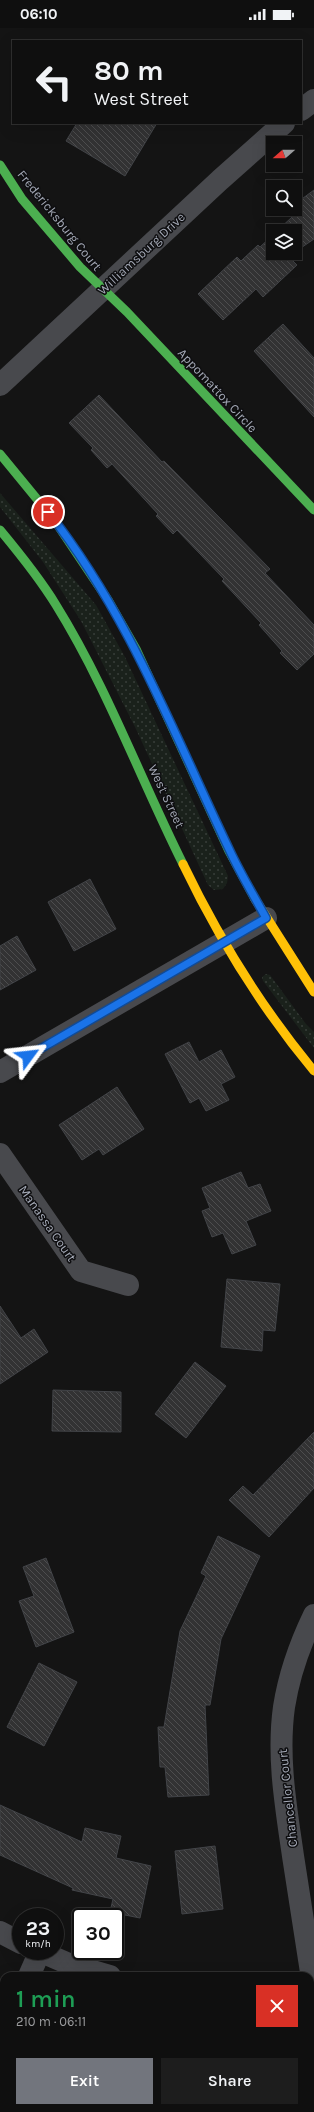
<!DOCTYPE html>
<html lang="en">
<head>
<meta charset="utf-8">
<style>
	body { margin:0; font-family:Karla,sans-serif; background:#1d1d1d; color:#f1f3f6; height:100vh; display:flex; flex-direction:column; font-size:15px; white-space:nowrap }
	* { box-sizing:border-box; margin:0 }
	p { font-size:13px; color:#9b9c9e }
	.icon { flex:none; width:22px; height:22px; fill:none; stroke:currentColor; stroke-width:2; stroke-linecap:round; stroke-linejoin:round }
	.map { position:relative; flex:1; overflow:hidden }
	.side { position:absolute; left:0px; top:1944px; width:314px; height:140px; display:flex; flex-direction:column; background:#0f0f0f; border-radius:12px 12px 0 0; box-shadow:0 4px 16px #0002,0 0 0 1px #2f2f2f }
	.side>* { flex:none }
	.hud { position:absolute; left:12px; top:12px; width:290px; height:84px; border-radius:0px; box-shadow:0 4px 16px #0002,0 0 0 1px #2f2f2f; background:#0f0f0f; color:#f1f3f6; overflow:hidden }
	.needle { width:26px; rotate:250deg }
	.fabs { position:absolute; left:266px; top:108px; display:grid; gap:8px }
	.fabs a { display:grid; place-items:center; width:36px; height:36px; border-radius:0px; background:#0f0f0f; box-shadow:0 4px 16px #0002,0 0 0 1px #2f2f2f; font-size:20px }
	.speed { position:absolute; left:12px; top:1880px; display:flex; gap:8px; font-size:20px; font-weight:700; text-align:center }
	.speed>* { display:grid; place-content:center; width:52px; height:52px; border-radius:50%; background:#0f0f0f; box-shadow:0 4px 16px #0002,0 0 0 1px #2f2f2f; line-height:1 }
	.speed small { font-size:10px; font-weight:400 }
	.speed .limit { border:2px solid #111; border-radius:6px; background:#fff; color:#111 }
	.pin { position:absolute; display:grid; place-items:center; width:34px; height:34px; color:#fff; margin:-17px; border:2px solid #fff; border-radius:50%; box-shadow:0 1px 4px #0007 }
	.me { position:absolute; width:44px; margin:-22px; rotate:60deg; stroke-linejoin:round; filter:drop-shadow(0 0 3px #0008) }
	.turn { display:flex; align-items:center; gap:14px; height:84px; padding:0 16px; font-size:18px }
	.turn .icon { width:52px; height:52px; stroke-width:2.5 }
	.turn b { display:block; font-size:28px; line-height:34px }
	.round { display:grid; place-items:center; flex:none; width:42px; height:42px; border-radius:0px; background:#1d1d1d }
	.summary { display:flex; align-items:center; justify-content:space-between; height:68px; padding:0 16px }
	h1 { font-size:24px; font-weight:600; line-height:30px; color:#1e9e55 }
	.button { display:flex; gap:8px; margin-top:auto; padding:8px 16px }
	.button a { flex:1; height:46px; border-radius:0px; background:#72757d; color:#fff; font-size:16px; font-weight:600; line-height:46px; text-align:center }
	.button a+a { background:#1d1d1d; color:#f1f3f6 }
	.status { display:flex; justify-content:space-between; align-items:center; height:28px; padding:0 20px; background:#0f0f0f; direction:ltr }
	.status svg { height:11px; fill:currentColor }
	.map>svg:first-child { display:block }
</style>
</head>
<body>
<div class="status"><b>06:10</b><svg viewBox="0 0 49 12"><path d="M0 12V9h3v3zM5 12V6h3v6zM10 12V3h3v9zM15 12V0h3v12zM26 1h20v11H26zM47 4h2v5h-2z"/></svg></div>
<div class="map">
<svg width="314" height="2084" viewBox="0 0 314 2084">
	<defs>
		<pattern id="grass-dots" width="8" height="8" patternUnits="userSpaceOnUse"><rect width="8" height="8" fill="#1a211b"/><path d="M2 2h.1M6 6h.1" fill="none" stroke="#383e3a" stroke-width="1.8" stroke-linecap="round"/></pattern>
		<pattern id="building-back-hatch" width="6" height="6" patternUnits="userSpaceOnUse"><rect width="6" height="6" fill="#323233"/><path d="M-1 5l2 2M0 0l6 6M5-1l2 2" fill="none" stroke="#4d4d4e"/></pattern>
	</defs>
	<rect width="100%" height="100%" fill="#141414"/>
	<g fill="url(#grass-dots)">
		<path d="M 0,465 L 96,577 L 125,629 L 228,848 L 227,855 L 223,861 L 214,862 L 208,857 L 135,699 L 81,593 L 43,534 L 0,479 Z"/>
		<path d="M 266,946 L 270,947 L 306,996 L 314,1004 L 314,1020 L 263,953 L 262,949 Z"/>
	</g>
	<g fill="url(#building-back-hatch)" stroke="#424448">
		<path d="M 77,95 L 157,95 L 125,148 L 66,113 Z"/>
		<path d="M 314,162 L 314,211 L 295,224 L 295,203 L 277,203 L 292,189 L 286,182 L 295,181 L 295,176 Z"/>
		<path d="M 273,207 L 273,225 L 294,225 L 289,229 L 297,237 L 263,269 L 256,261 L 223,292 L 198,266 L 237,229 L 241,233 L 258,217 L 260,219 Z"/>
		<path d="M 283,296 L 314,330 L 314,389 L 254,323 Z"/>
		<path d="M 99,367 L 162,434 L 164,433 L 270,541 L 265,545 L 314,597 L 314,626 L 297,642 L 280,625 L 282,623 L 259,597 L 261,595 L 222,553 L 224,551 L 177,502 L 173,506 L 156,488 L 158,486 L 112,436 L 107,440 L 91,422 L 93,420 L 69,395 Z"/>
		<path d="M 90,851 L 116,901 L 74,923 L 48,874 Z"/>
		<path d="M 17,908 L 36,942 L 0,962 L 0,918 Z"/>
		<path d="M 189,1014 L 199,1034 L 221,1022 L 235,1049 L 221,1056 L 229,1072 L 206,1083 L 199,1070 L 190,1075 L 165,1026 Z"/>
		<path d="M 117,1059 L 144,1101 L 103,1127 L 99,1121 L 82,1132 L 59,1097 Z"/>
		<path d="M 241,1144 L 248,1160 L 260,1156 L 271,1183 L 246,1193 L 256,1217 L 232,1226 L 223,1205 L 212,1209 L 202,1183 L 210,1180 L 202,1160 Z"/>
		<path d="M 227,1251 L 280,1256 L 275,1303 L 263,1302 L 262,1323 L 221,1319 Z"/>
		<path d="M 0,1278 L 21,1310 L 34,1301 L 48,1324 L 0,1356 Z"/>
		<path d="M 195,1334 L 226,1358 L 186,1410 L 155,1386 Z"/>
		<path d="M 53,1362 L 121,1364 L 121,1404 L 52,1403 Z"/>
		<path d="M 314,1404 L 314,1460 L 269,1509 L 229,1472 L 243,1458 L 253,1467 Z"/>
		<path d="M 218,1508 L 260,1528 L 221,1611 L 210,1677 L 205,1677 L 209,1767 L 168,1769 L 165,1739 L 160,1739 L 158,1699 L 164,1699 L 180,1603 L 206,1548 L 201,1545 Z"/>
		<path d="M 46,1530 L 74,1604 L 36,1619 L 19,1573 L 34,1568 L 23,1539 Z"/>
		<path d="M 39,1635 L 77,1654 L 44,1718 L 7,1699 Z"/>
		<path d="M 0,1777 L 82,1814 L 85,1800 L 121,1808 L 116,1830 L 151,1838 L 140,1890 L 110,1884 L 113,1871 L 72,1862 L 73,1860 L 0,1827 Z"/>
		<path d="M 215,1818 L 223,1881 L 182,1886 L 175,1823 Z"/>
	</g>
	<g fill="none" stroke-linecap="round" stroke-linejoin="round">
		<g stroke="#48494d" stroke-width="22">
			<path d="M 301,82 L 314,72"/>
			<path d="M 0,357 L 220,152 L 284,95"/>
			<path d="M 0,1044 L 266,890"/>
			<path d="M 0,1126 L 81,1243 L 128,1257"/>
			<path d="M 0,1904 L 21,1915"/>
			<path d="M 39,1923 L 69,1936 L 110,1948"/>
			<path d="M 29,1948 L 40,1923"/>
			<path d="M 313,1957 C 306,1914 300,1871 293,1828 C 286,1779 277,1729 284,1679 C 289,1647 300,1616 314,1587"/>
			<path d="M 0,2017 L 4,2008"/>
		</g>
		<g stroke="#4caf50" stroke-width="9">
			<path d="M 0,137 L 22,171 L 80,239 L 127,284 L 314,482"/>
			<path d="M 0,426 L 55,493 L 108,572 L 136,621 L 229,823 L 255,871"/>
			<path d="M 0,502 C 20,526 40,551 56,577 C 107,659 140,750 183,836"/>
		</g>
		<g stroke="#ffc107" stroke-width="9">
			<path d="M 183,836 C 219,911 261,979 314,1043"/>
			<path d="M 255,871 L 314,964"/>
		</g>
	</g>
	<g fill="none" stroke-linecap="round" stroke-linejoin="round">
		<g stroke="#114b97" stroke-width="10">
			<path id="route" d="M 28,1028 L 266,890 C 254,868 240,845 229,821 C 174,706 128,585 48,484"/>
		</g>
		<use href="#route" stroke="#1a73e8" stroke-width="7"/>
	</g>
	<g text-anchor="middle" stroke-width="3" stroke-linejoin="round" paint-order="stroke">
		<g font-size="13" fill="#a4a9b6" stroke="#0e0e10">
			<text transform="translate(60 192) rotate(51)" y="5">Fredericksburg Court</text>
			<text transform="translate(141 225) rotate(-43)" y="5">Williamsburg Drive</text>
			<text transform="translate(218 362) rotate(47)" y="5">Appomattox Circle</text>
			<text transform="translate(167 768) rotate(65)" y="5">West Street</text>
			<text transform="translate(48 1195) rotate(55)" y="5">Manassa Court</text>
			<text transform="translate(287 1770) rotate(-96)" y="5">Chancellor Court</text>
		</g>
	</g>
</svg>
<div class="fabs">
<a><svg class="needle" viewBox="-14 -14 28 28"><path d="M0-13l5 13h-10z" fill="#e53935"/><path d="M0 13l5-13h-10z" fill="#9b9c9e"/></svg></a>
<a><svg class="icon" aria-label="search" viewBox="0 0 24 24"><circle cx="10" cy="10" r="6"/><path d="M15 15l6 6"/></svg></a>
<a><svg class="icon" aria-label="layers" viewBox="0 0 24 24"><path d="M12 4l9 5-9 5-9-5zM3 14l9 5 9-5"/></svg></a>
</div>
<div class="speed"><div>23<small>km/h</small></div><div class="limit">30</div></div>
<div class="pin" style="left:48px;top:484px;background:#d93025"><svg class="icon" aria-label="arrive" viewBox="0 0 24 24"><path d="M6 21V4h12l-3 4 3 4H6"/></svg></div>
<svg class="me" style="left:28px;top:1028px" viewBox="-20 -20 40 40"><path d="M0-17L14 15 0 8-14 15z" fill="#1a73e8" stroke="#fff" stroke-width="4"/></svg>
<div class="hud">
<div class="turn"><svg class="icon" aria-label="left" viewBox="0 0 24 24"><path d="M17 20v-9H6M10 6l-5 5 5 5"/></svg><div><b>80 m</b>West Street</div></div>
</div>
<section class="side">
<div class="summary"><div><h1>1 min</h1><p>210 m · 06:11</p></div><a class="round" style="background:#d93025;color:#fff"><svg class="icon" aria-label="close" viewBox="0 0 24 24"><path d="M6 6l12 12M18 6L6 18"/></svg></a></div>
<div class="button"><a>Exit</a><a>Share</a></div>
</section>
</div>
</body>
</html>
